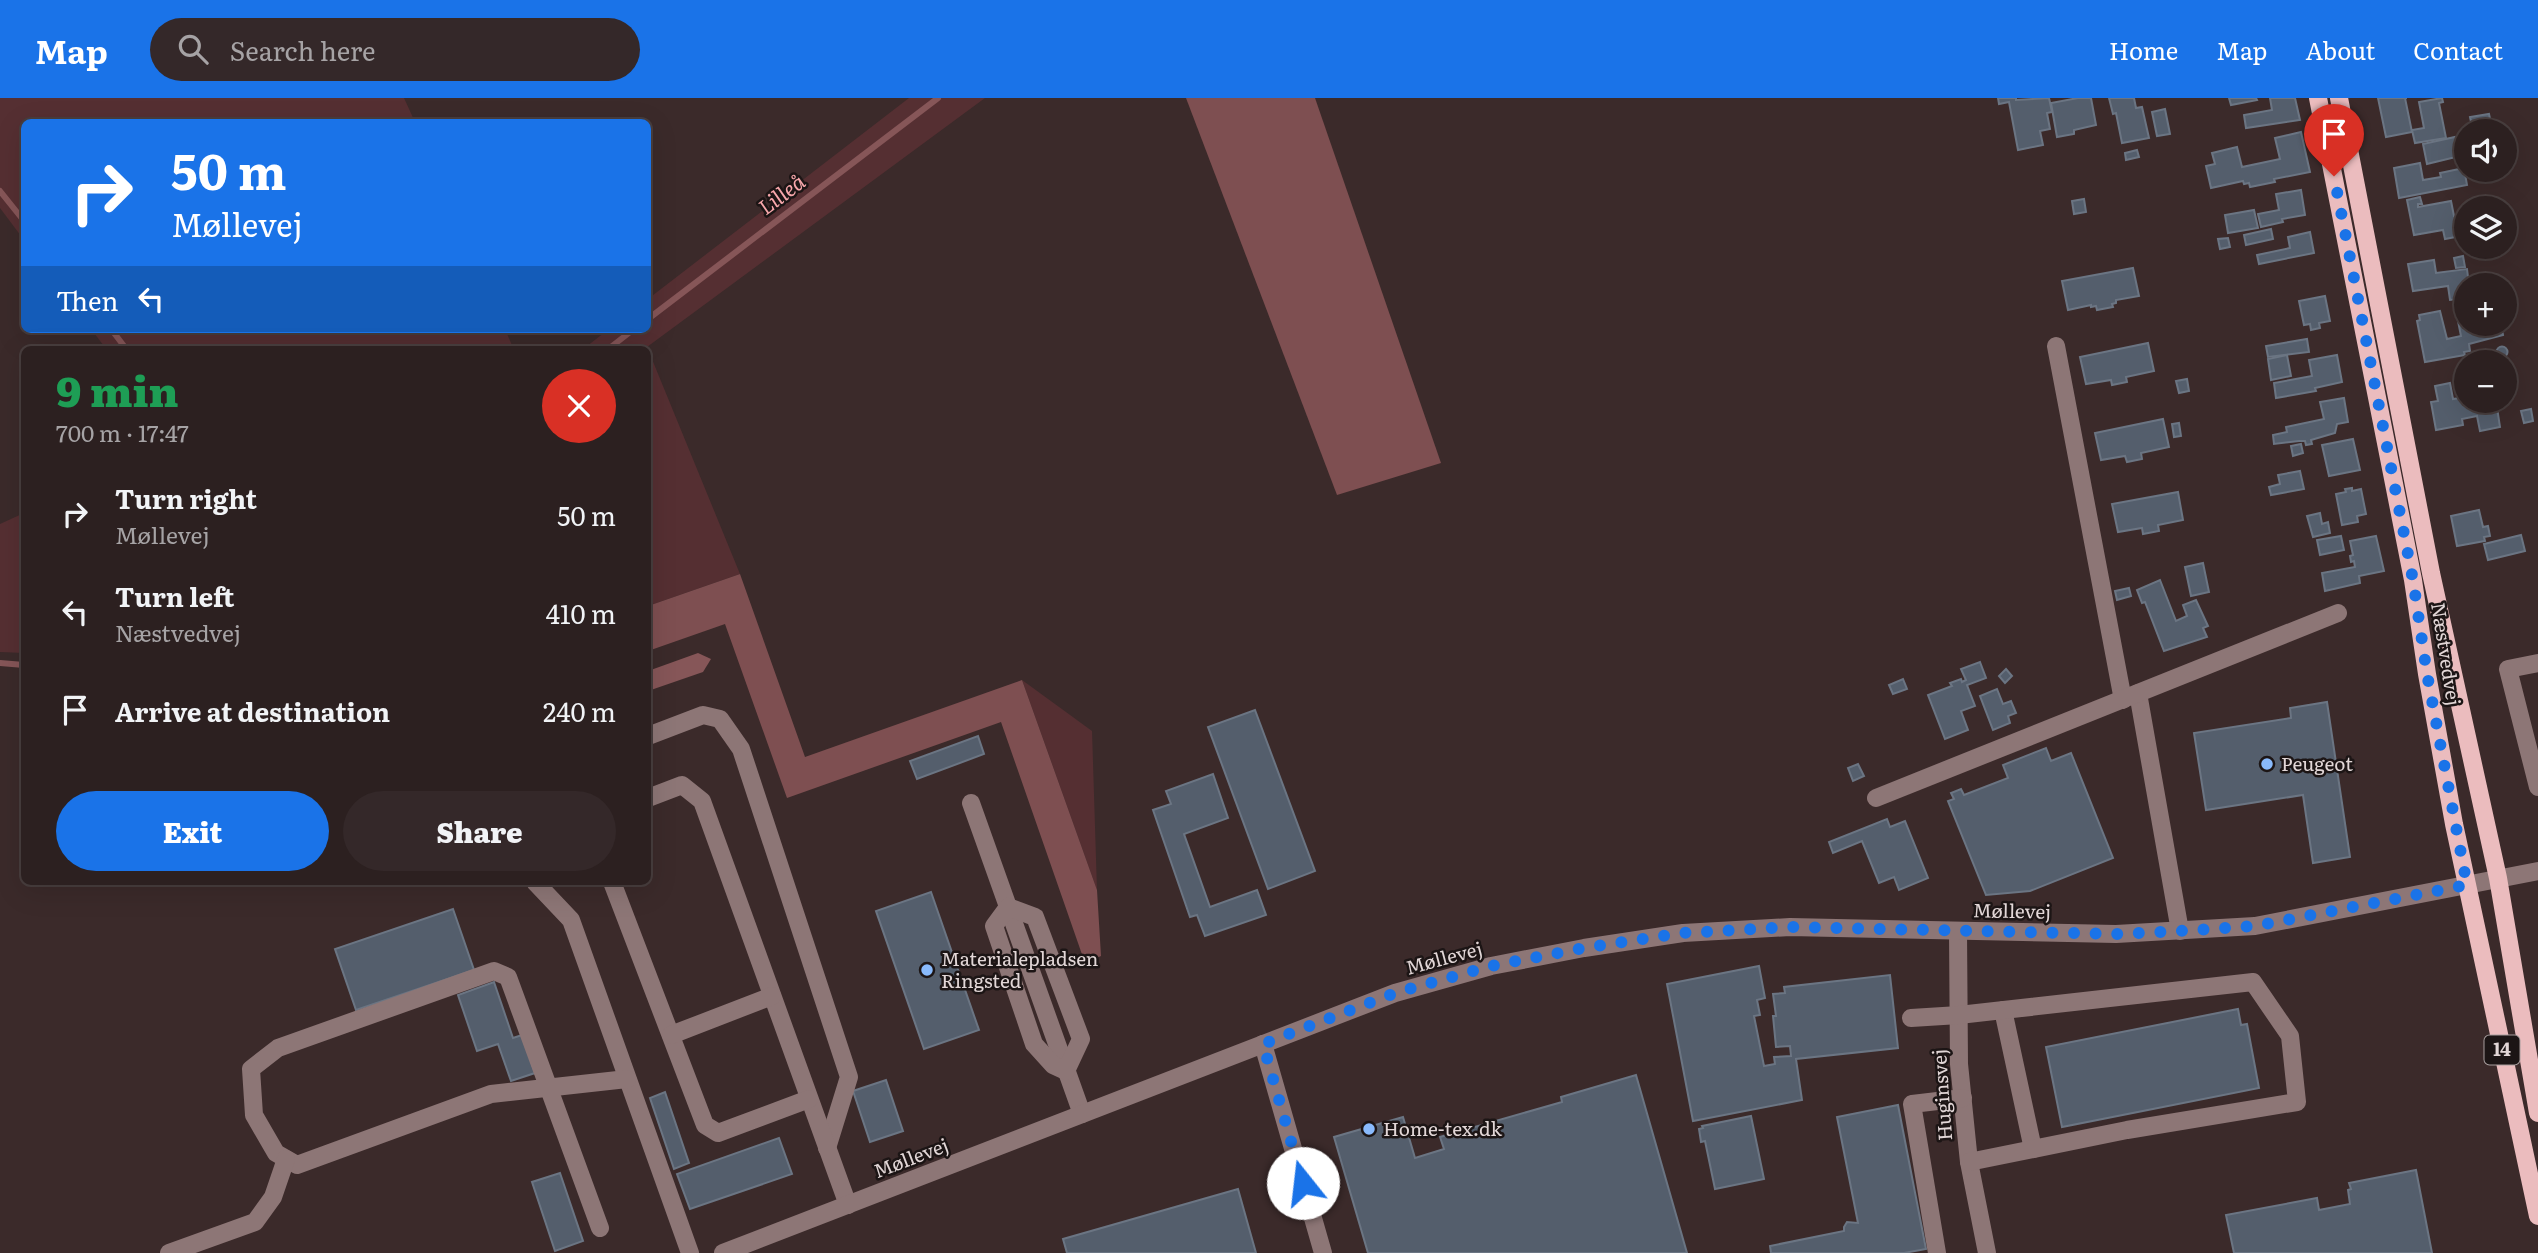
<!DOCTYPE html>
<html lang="en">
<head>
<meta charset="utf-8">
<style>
	body { margin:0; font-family:Literata,serif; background:#342829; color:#f1f3f6; height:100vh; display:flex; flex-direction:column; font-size:26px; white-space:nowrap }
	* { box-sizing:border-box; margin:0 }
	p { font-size:23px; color:#a6a3a5 }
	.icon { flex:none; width:38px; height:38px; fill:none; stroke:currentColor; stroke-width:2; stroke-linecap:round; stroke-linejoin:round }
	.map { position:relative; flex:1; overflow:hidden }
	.panel { position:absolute; left:21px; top:248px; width:630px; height:539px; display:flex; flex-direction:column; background:#2c2020; border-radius:10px; box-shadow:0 7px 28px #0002,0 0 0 2px #483e3e }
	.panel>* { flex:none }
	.guide { position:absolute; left:21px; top:21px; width:630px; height:214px; border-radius:10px; box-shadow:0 7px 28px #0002,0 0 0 2px #483e3e; background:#1a73e8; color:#fff; overflow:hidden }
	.tools { position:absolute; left:2454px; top:21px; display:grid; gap:14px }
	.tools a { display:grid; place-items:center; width:63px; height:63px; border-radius:50%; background:#2c2020; box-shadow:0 7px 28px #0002,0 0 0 2px #483e3e; font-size:35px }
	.pin { position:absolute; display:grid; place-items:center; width:60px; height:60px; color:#fff; margin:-72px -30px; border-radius:50% 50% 50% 0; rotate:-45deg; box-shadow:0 0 7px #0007 }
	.pin .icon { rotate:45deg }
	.me { position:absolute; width:77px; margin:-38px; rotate:344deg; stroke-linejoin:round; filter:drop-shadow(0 0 5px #0008) }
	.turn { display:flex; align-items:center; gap:24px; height:147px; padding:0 35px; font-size:32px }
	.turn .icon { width:91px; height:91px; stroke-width:2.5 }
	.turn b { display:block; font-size:49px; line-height:60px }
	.then { display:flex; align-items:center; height:66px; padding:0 35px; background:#0003; gap:14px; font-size:26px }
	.round { display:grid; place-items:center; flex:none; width:74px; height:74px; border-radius:37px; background:#342829 }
	.headline { display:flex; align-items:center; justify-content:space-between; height:119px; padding:0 35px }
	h1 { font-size:42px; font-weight:800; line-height:52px; color:#1e9e55 }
	.primary-button { display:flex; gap:14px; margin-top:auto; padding:14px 35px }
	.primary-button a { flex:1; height:80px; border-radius:42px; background:#1a73e8; color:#fff; font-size:28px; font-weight:800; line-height:80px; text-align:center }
	.primary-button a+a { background:#342829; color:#f1f3f6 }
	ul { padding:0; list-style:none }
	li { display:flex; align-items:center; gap:21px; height:98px; padding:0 35px }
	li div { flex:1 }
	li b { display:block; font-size:26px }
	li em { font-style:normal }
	header { display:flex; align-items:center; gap:42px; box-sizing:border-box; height:98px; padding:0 35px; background:#1a73e8; color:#fff }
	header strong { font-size:33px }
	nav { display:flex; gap:38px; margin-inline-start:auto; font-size:24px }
	.search { width:490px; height:63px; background:#342829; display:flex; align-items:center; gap:18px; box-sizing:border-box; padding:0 24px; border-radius:38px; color:#a6a3a5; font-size:26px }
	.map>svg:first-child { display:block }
</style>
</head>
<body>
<header>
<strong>Map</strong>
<div class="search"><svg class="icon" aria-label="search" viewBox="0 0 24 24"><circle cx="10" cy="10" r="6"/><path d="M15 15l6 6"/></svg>Search here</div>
<nav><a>Home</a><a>Map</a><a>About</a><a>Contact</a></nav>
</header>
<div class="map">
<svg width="2538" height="1155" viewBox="0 0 2538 1155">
	<rect width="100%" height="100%" fill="#3b2a2a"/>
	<g fill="#552f32">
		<path d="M 0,0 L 404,0 L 415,24 L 24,24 L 24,142 L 0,110 Z"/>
		<path d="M 909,0 L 985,0 L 647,249 L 740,476 L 648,508 L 648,252 L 582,252 L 609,231 L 648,231 L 648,201 Z"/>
		<path d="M 91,231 L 505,231 L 514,252 L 107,252 Z"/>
		<path d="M 24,415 L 24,555 L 0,554 L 0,426 Z"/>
		<path d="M 1022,582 L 1092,633 L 1097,792 Z"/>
	</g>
	<g fill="#7e4f51">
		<path d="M 1186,0 L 1315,0 L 1441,365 L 1337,397 Z"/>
		<path d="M 740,476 L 805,659 L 1022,582 L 1097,792 L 1101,858 L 1085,865 L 1001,624 L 787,700 L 725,526 L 648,553 L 648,508 Z"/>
	</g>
	<path fill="#865658" d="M 698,555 L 711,561 L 703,574 L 648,593 L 648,573 Z"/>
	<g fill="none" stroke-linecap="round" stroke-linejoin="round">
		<g stroke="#865658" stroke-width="6">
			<path d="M 0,93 L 24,123"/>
			<path d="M 648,221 L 938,0"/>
			<path d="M 111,231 L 127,252"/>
			<path d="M 607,252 L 634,231"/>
			<path d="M 0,565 L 24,567"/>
		</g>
	</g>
	<g fill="#545e6c" stroke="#6b7583" stroke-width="2">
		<path d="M 1998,0 L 2016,0 L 2016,2 L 2049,0 L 2052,14 L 2047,15 L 2050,31 L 2040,33 L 2043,47 L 2018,52 L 2009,4 L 1999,6 Z"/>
		<path d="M 2078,0 L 2091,0 L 2096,27 L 2074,32 L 2074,36 L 2057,39 L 2051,5 Z"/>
		<path d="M 2109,0 L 2134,0 L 2136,10 L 2142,9 L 2149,40 L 2122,45 L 2116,15 L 2113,16 Z"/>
		<path d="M 2229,0 L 2256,0 L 2257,2 L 2231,7 Z"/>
		<path d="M 2270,0 L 2295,0 L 2300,22 L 2246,30 L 2244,17 L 2272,12 Z"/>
		<path d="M 2378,0 L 2407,0 L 2405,0 L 2412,34 L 2386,39 Z"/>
		<path d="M 2442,0 L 2443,4 L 2439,5 L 2446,40 L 2415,45 L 2412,32 L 2424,30 L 2419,4 Z"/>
		<path d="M 2165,11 L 2170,36 L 2157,38 L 2152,14 Z"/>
		<path d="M 2489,16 L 2492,30 L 2473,33 L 2470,19 Z"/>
		<path d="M 2301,34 L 2310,74 L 2274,81 L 2275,84 L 2250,89 L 2249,85 L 2244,86 L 2243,83 L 2211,90 L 2206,68 L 2215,66 L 2212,55 L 2237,49 L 2242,69 L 2280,61 L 2275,40 Z"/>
		<path d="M 2455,39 L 2456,41 L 2459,40 L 2460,58 L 2427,66 L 2423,46 Z"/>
		<path d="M 2137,52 L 2139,59 L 2126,62 L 2125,55 Z"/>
		<path d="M 2420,65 L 2423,82 L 2441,79 L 2440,75 L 2464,70 L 2467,87 L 2399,100 L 2394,70 Z"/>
		<path d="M 2301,92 L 2305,117 L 2282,121 L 2283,124 L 2261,129 L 2258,116 L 2279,112 L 2276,96 Z"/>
		<path d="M 2420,99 L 2422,106 L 2418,106 L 2418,109 L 2451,103 L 2454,118 L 2460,117 L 2462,128 L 2466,127 L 2466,137 L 2445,141 L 2443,132 L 2414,137 L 2407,102 Z"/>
		<path d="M 2084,101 L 2086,114 L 2074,116 L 2072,103 Z"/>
		<path d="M 2254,112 L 2258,130 L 2228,135 L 2225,117 Z"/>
		<path d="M 2271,131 L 2273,141 L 2246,147 L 2244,137 Z"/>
		<path d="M 2310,134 L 2314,155 L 2259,166 L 2257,157 L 2290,150 L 2288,139 Z"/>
		<path d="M 2228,140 L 2230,149 L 2220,151 L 2218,141 Z"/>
		<path d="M 2463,158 L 2465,169 L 2456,170 L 2454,160 Z"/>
		<path d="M 2434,162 L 2436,175 L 2467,171 L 2469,187 L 2466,187 L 2466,200 L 2450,202 L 2448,188 L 2413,193 L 2408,166 Z"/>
		<path d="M 2133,170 L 2139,198 L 2116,202 L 2116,205 L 2112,206 L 2113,209 L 2097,212 L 2096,208 L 2091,209 L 2091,207 L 2068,212 L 2062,183 Z"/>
		<path d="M 2325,198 L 2330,223 L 2319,225 L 2320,230 L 2311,232 L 2310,226 L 2304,227 L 2299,203 Z"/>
		<path d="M 2440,213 L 2447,241 L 2461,238 L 2457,218 L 2466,217 L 2466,226 L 2501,226 L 2503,237 L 2469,246 L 2470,253 L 2464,254 L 2465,257 L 2425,264 L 2417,223 L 2420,222 L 2419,217 Z"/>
		<path d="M 2307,241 L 2309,254 L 2268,259 L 2266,248 Z"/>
		<path d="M 2148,245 L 2154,273 L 2126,279 L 2127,284 L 2112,287 L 2111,282 L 2086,286 L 2080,259 Z"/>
		<circle cx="2502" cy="254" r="5.5"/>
		<path d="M 2287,257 L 2291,278 L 2271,282 L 2268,261 Z"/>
		<path d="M 2337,257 L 2342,284 L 2315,290 L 2316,293 L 2276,300 L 2274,285 L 2312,278 L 2309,262 Z"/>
		<path d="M 2187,281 L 2189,293 L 2179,295 L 2176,283 Z"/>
		<path d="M 2450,285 L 2453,301 L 2466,299 L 2466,303 L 2496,303 L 2500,329 L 2480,333 L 2477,318 L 2462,321 L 2463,327 L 2436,332 L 2431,304 L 2438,303 L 2435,288 Z"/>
		<path d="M 2344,300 L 2348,324 L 2337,326 L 2335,335 L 2311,342 L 2312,346 L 2306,347 L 2305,343 L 2299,343 L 2274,346 L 2273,337 L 2287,334 L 2286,329 L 2324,321 L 2320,304 Z"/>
		<path d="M 2531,311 L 2533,323 L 2524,325 L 2521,313 Z"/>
		<path d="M 2163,321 L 2169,349 L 2141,355 L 2142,361 L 2127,364 L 2125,358 L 2101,362 L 2095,335 Z"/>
		<path d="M 2179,325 L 2181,338 L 2174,339 L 2172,326 Z"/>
		<path d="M 2353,341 L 2360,372 L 2329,378 L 2322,347 Z"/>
		<path d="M 2301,346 L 2303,355 L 2293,358 L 2291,348 Z"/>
		<path d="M 2300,373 L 2304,391 L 2271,397 L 2269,389 L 2280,386 L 2278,377 Z"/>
		<path d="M 2352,390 L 2352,393 L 2361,391 L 2366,416 L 2357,418 L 2358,424 L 2342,427 L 2336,396 L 2346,394 L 2345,391 Z"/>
		<path d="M 2178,394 L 2183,422 L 2158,427 L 2159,433 L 2143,436 L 2142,430 L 2118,434 L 2112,406 Z"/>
		<path d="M 2479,412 L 2483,429 L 2488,428 L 2490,438 L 2484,439 L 2485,443 L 2457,448 L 2451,418 Z"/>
		<path d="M 2320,415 L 2322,426 L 2328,424 L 2330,435 L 2313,439 L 2307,418 Z"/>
		<path d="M 2521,437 L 2525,453 L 2488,462 L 2484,446 Z"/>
		<path d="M 2341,438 L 2344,452 L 2320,457 L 2317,442 Z"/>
		<path d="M 2376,438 L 2384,473 L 2359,478 L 2360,485 L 2325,493 L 2322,475 L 2355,469 L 2354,463 L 2351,464 L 2350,458 L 2353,457 L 2350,443 Z"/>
		<path d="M 2203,465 L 2209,494 L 2191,498 L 2185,469 Z"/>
		<path d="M 2160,482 L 2176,523 L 2187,518 L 2183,507 L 2196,502 L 2208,528 L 2203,530 L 2207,539 L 2164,553 L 2145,504 L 2142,505 L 2137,492 Z"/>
		<path d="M 2129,490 L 2131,498 L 2117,502 L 2115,493 Z"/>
		<path d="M 1980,564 L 1986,580 L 1967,587 L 1975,608 L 1961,613 L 1968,632 L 1945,641 L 1928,597 L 1952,588 L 1950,585 L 1961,581 L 1962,584 L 1966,582 L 1961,571 Z"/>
		<path d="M 2006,571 L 2012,578 L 2005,585 L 1999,578 Z"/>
		<path d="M 1903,581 L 1907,591 L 1893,596 L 1889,587 Z"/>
		<path d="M 1997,591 L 2003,606 L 2011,603 L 2016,615 L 2008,618 L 2010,625 L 1993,632 L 1980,598 Z"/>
		<path d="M 2327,604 L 2350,759 L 2313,765 L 2303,697 L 2206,712 L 2194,635 L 2291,620 L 2290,610 Z"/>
		<path d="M 1255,612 L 1315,773 L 1268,791 L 1208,629 Z"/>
		<path d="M 978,638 L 984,656 L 917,681 L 910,663 Z"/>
		<path d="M 2046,650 L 2051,663 L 2071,655 L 2113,760 L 2030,793 L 1986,797 L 1948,703 L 1954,701 L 1951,695 L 1961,691 L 1964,697 L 2008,680 L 2003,667 Z"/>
		<path d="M 1858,666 L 1864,678 L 1853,683 L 1848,670 Z"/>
		<path d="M 1213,676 L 1228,720 L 1184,736 L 1210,809 L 1257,792 L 1266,817 L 1205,838 L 1197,817 L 1190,819 L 1153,712 L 1171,706 L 1166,693 Z"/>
		<path d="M 1887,721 L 1890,729 L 1905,723 L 1928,780 L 1899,792 L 1894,779 L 1879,785 L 1862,743 L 1833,755 L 1829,744 Z"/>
		<path d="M 931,794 L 979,932 L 924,951 L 876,813 Z"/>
		<path d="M 453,811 L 474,872 L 356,912 L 335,851 Z"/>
		<path d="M 1759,868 L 1765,900 L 1757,902 L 1760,917 L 1754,918 L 1764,968 L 1775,966 L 1774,959 L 1791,958 L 1790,948 L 1776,949 L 1773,918 L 1776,918 L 1773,896 L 1785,895 L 1784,889 L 1890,877 L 1898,950 L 1796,961 L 1802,1002 L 1693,1023 L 1667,886 Z"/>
		<path d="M 494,884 L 513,940 L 522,937 L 535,975 L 511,983 L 498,946 L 477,953 L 458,897 Z"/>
		<path d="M 2238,911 L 2241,927 L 2247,926 L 2259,990 L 2062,1029 L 2046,949 Z"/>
		<path d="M 1636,977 L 1687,1155 L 1368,1155 L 1334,1039 L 1403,1019 L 1415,1060 L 1444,1051 L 1440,1039 L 1562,1004 L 1561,999 Z"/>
		<path d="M 886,982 L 903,1033 L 870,1044 L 853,993 Z"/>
		<path d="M 665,994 L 689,1065 L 674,1071 L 650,1000 Z"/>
		<path d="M 1898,1007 L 1926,1151 L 1904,1155 L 1771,1155 L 1770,1148 L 1844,1133 L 1844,1129 L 1847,1124 L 1858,1125 L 1837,1019 Z"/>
		<path d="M 1751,1018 L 1764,1081 L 1715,1091 L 1705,1043 L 1701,1044 L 1699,1031 L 1703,1030 L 1702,1028 Z"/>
		<path d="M 779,1040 L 792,1076 L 690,1111 L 677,1076 Z"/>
		<path d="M 2416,1072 L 2432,1155 L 2234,1155 L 2226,1117 L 2317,1100 L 2319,1112 L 2350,1106 L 2348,1092 L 2351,1091 L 2349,1085 Z"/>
		<path d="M 560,1075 L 583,1143 L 555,1153 L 532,1084 Z"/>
		<path d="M 1238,1091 L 1256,1155 L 1067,1155 L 1063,1141 Z"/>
	</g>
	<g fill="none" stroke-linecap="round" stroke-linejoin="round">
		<g stroke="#8d7676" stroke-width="18">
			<path d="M 2056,248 L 2123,602"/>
			<path d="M 2538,565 L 2508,571 L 2538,689"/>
			<path d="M 2138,595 L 2180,833"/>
			<path d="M 648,638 L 703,617 L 720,621 L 741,651 L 849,979 L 827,1050"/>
			<path d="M 648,700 L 682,687 L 702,703 L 848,1107"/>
			<path d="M 1876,700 L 2338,515"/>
			<path d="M 971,705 L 1082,1016"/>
			<path d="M 535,784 L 571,822 L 690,1155"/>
			<path d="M 612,784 L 705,1027 L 718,1035 L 809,1001"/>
			<path d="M 1008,809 L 1035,819 L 1081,941 L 1066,973 L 1053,967 L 1034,946 L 994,828 Z"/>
			<path d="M 1958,833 L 1959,966 L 1969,1064 L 1987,1155"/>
			<path d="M 2003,912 L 2033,1051"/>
			<path d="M 1911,920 L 1959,917 L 2253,884 L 2290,938 L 2297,1004 L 2127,1032 L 1969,1064"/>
			<path d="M 671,937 L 772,898"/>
			<path d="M 1263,946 L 1323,1155"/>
			<path d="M 600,1130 L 508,879 L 494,873 L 278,950 L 251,971 L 254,1017 L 276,1055 L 297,1067 L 491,996 L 627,981"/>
			<path d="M 169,1155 L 255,1124 L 273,1099 L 286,1061"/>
			<path d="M 723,1155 L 1395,895 L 1491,868 L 1584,850 L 1683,835 L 1790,829 L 2116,836 L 2255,828 L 2538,773"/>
			<path d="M 1937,1155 L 1912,1006 L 1963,1000"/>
		</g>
		<g stroke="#ebbcbe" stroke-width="18">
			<path d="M 2318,0 L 2413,482 L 2427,576 L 2454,726 L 2538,1118"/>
			<path d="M 2339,0 L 2431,475 L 2498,780 L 2538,1015"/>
		</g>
	</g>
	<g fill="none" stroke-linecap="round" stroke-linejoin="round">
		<path stroke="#1a73e8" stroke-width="12" stroke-dasharray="0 21.6" d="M 1303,1085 L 1263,946 L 1395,895 L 1491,868 L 1584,850 L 1683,835 L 1790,829 L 2116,836 L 2180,833 L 2255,828 L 2467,787 L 2427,576 L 2413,482 L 2334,78"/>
	</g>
	<g fill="#89bafc" stroke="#1c1515" stroke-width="2.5">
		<circle cx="2267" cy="666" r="7"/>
		<circle cx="927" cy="872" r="7"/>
		<circle cx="1369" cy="1031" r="7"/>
	</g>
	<g text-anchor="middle" stroke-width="5" stroke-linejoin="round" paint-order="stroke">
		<rect fill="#1c1515" stroke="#a79d9d" stroke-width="2" x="2484.5" y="937.5" width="35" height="29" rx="5"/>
		<g font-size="18" font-weight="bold" fill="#e2d7d7">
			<text x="2502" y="958">14</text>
		</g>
		<g font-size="19" fill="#e2d7d7" stroke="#1c1515">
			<text transform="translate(2446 556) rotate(81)" y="7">Næstvedvej</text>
			<text transform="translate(2012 813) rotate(1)" y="7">Møllevej</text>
			<text transform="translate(1444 860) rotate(-15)" y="7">Møllevej</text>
			<text transform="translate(1942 997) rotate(-94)" y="7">Huginsvej</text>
			<text transform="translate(911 1060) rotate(-21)" y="7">Møllevej</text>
		</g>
		<g font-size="19" fill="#e2d7d7" stroke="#1c1515" text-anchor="start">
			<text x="2281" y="673">Peugeot</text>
			<text x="941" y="868">Materialepladsen<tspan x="941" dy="22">Ringsted</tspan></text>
			<text x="1383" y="1038">Home-tex.dk</text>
		</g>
		<g font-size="21" font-style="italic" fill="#f7a7ab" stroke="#1c1515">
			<text transform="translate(782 97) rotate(-37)" y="7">Lilleå</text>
		</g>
	</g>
</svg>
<div class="tools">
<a><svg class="icon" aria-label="sound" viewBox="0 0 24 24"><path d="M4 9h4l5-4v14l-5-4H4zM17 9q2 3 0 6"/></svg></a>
<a><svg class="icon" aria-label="layers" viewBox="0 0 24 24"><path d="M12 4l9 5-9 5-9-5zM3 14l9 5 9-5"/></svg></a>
<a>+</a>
<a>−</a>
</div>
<div class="pin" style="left:2334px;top:78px;background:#d93025"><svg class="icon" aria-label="arrive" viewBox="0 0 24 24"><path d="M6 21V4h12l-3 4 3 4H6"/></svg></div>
<svg class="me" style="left:1303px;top:1085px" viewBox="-20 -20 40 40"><circle r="19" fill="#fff"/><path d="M0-13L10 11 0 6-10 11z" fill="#1a73e8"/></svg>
<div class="guide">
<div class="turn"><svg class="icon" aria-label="right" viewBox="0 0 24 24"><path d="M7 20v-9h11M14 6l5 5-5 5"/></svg><div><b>50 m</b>Møllevej</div></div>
<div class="then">Then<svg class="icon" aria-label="left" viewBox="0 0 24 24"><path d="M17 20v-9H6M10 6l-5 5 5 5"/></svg></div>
</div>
<section class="panel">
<div class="headline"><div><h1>9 min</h1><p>700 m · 17:47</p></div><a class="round" style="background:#d93025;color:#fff"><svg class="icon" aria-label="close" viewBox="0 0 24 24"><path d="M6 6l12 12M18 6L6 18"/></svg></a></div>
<ul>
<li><svg class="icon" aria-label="right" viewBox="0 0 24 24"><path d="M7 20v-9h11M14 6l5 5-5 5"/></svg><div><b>Turn right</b><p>Møllevej</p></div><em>50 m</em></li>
<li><svg class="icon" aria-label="left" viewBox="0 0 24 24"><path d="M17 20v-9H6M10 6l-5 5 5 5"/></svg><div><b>Turn left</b><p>Næstvedvej</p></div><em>410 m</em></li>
<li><svg class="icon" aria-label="arrive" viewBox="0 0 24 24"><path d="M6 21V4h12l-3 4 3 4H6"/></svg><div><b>Arrive at destination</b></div><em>240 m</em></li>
</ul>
<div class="primary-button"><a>Exit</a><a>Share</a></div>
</section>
</div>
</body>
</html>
